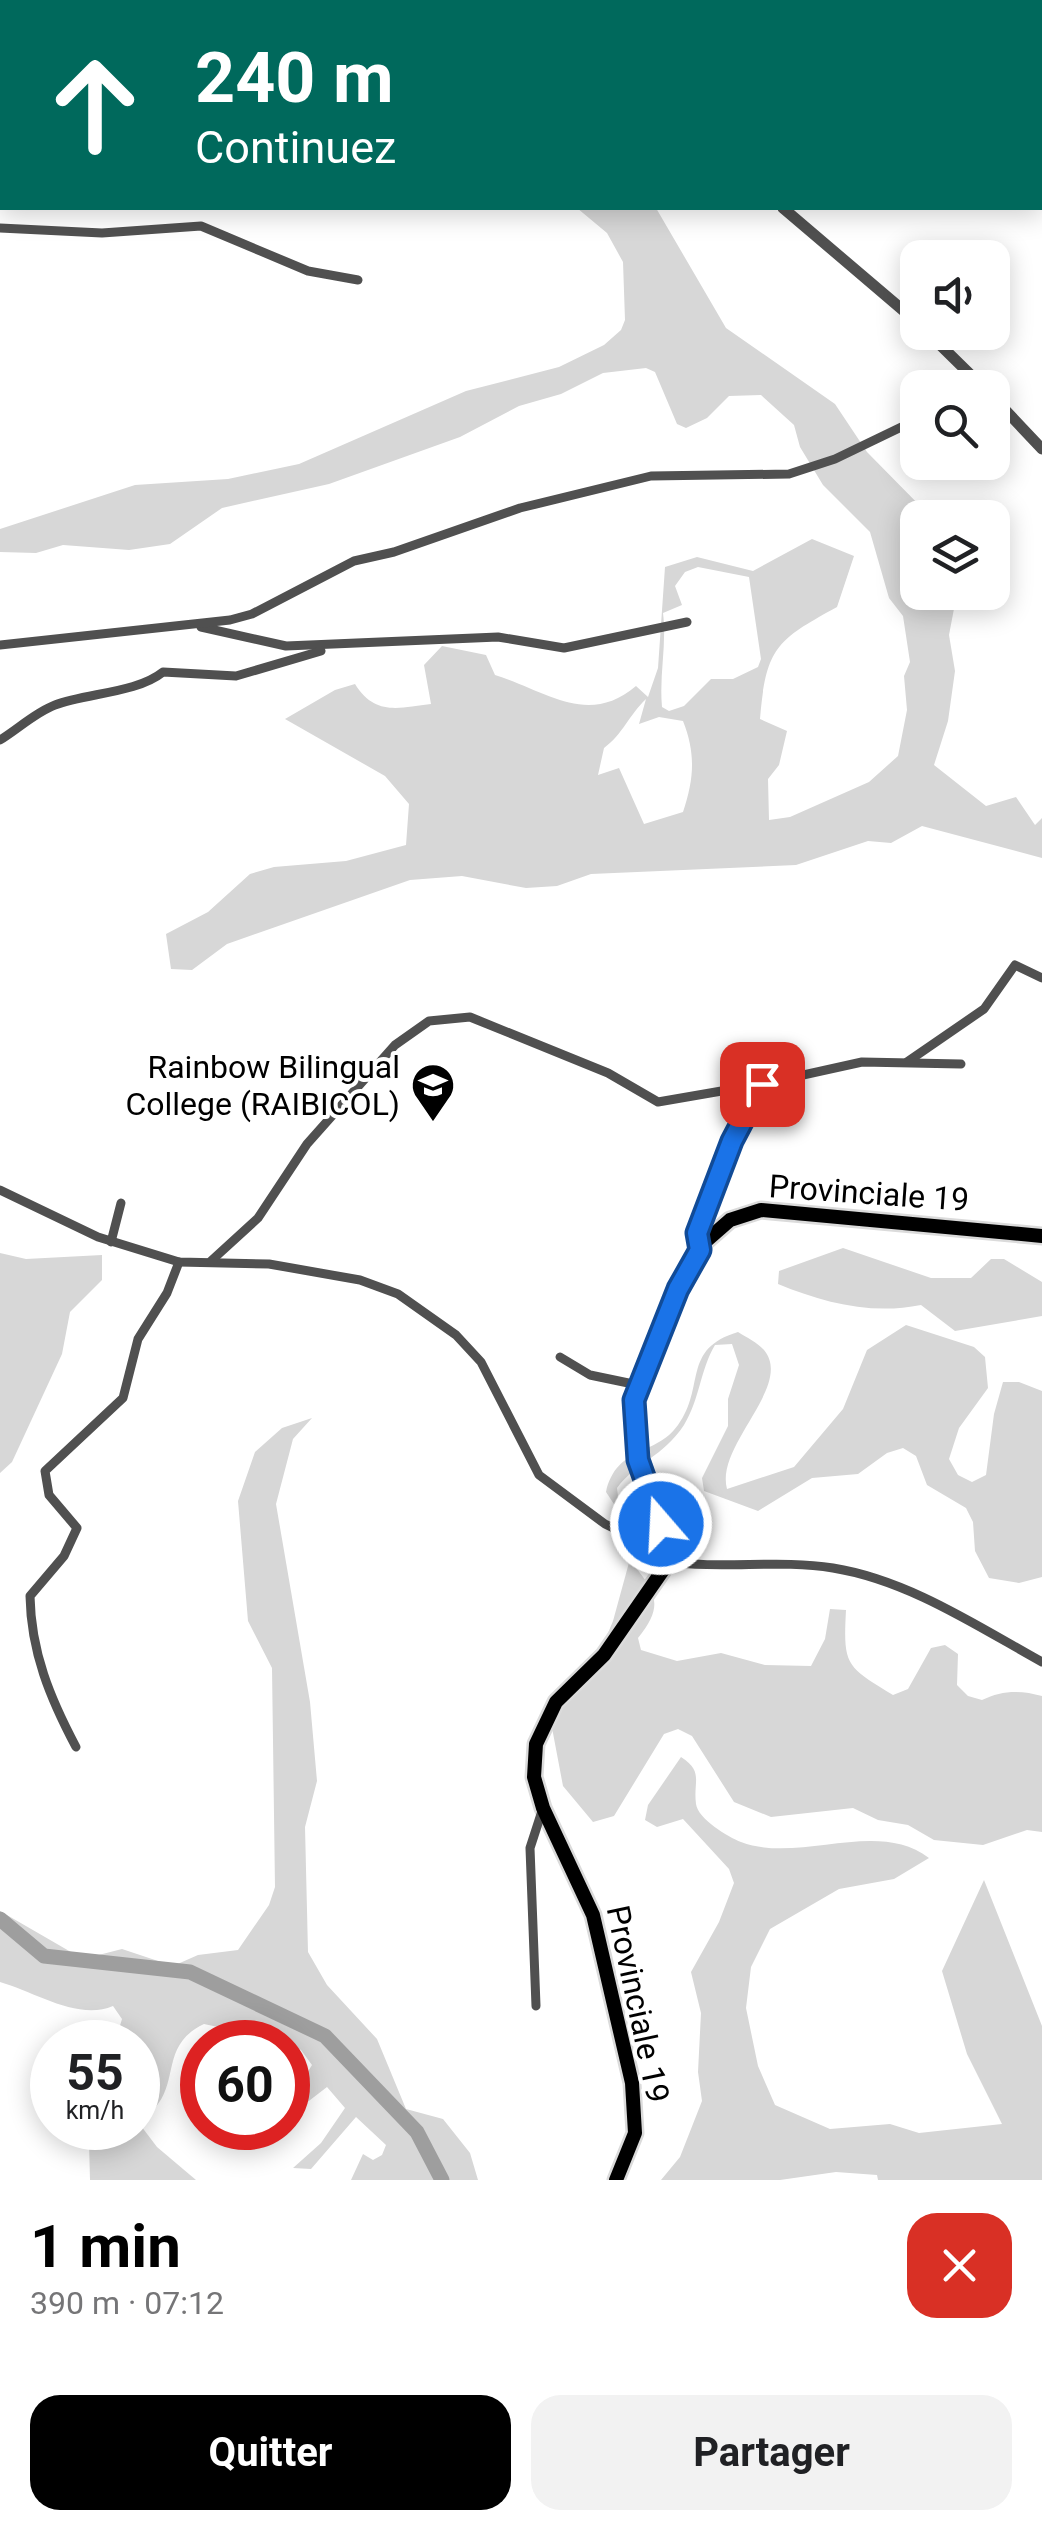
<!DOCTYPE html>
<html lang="fr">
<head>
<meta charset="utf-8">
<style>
	body { margin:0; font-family:Roboto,sans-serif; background:#f2f2f2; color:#202124; height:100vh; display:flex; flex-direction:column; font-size:38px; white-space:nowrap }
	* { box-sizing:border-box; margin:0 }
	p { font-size:32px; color:#757577 }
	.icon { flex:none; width:55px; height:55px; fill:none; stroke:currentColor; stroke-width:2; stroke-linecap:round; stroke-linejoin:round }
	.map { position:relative; height:2180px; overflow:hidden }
	.panel { display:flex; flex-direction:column; background:#fff; flex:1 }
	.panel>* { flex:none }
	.hud { position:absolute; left:0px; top:0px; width:1042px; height:210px; box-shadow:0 5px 25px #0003; background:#00695c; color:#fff; overflow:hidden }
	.controls { position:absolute; left:900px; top:240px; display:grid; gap:20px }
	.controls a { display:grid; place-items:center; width:110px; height:110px; border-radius:20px; background:#fff; box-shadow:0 5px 25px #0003; font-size:50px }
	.speed { position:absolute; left:30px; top:2020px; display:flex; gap:20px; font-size:50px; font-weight:700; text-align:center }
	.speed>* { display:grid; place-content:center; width:130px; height:130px; border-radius:50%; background:#fff; box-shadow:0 5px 25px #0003; line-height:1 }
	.speed small { font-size:25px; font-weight:400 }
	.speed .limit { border:15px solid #d22; background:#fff; color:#111 }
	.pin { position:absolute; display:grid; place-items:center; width:85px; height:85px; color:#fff; margin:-42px; border-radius:20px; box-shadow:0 5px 15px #0006 }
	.me { position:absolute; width:110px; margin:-55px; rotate:341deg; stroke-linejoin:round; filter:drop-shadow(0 0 8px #0008) }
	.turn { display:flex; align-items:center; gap:35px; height:210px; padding:0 30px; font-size:45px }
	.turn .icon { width:130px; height:130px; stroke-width:2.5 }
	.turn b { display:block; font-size:70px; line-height:85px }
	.round { display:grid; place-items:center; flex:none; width:105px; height:105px; border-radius:30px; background:#f2f2f2 }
	.overview { display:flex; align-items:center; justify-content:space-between; height:170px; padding:0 30px }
	h1 { font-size:60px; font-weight:700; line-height:75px; color:#000 }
	.action { display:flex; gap:20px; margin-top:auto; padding:20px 30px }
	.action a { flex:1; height:115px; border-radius:30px; background:#000; color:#fff; font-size:40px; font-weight:700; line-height:115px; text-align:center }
	.action a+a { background:#f2f2f2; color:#202124 }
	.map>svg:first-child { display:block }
</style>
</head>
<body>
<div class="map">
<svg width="1042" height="2180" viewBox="0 0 1042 2180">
	<rect width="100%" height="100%" fill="#fff"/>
	<g fill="#d7d7d7" fill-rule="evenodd">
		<path d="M 577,208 L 656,208 L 726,328 L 835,404 L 867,452 L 931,517 L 918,518 L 918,592 L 957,593 L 949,635 L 955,671 L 948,721 L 934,765 L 986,806 L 1016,797 L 1035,825 L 1042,818 L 1042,858 L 922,826 L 891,843 L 868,841 L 796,865 L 591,874 L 557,886 L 526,888 L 462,876 L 410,880 L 227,944 L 192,970 L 171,969 L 166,934 L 208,912 L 250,874 L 274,867 L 346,861 L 406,845 L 409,804 L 385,776 L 285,719 L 335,690 L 355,684 C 375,716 398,708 431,704 L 424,665 L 442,646 L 486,655 L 495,675 C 546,691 588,727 636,686 L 648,697 L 658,668 L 665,567 L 697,557 L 753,571 L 812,539 L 854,556 L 837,607 C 777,640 766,647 760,719 L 787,731 L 779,765 L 768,779 L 769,820 L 790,817 L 869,782 L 898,756 L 907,710 L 904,676 L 910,662 L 903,616 L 889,598 L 870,532 L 823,485 L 800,447 L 794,425 L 761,395 L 729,396 L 707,418 L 686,428 L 677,424 L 655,372 L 646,368 L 603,373 L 561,394 L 519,406 L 460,437 L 329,484 L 222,508 L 170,544 L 129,550 L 63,545 L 36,553 L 0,552 L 0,529 L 135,485 L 228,479 L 299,464 L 466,391 L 559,367 L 604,345 L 621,330 L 625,320 L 623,262 L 607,233 ZM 698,567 L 749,577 L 761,659 L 758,667 L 733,679 L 711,679 L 684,706 L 669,711 L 662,707 C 659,674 667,645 663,613 L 682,605 L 675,586 L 685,572 ZM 646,699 L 639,724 L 659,717 L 683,721 C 696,754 694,779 683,812 L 644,824 L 619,768 L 598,775 L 604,748 C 623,734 629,715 646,699 Z"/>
		<path d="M 843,1248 L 931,1278 L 971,1278 L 991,1259 L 1004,1259 L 1042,1282 L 1042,1316 L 955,1331 L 921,1305 C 872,1315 824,1303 778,1284 L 779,1271 Z"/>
		<path d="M 0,1253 L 26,1259 L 102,1255 L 102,1280 L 70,1312 L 62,1354 L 12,1462 L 0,1473 Z"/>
		<path d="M 906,1325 L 974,1347 L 985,1357 L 988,1388 L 959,1428 L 949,1459 L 958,1475 L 972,1482 L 986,1475 L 994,1414 L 1003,1382 L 1019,1382 L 1042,1391 L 1042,1577 L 1019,1583 L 989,1578 L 975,1551 L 973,1522 L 966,1508 L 927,1485 L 916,1456 L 903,1448 L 887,1453 L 858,1474 L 812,1478 L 758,1511 L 704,1491 L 702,1478 L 728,1426 L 728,1399 L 739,1365 L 732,1344 L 715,1345 C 700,1370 700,1399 684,1425 C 663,1457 635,1463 617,1488 L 619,1504 L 644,1533 L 632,1563 C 658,1594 663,1607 638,1638 L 641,1650 L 677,1661 L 721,1653 L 765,1665 L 811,1666 L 825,1639 L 830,1609 L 846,1610 C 843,1666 846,1666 893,1695 L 908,1689 L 931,1648 L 945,1645 L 958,1654 L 957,1685 L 968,1696 L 982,1700 C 1002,1690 1021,1690 1042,1696 L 1042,1832 L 1027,1830 L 983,1845 L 934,1840 L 908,1825 L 878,1820 L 853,1808 L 771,1817 L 734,1802 L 692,1736 L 678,1729 L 664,1734 L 614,1816 L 593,1822 L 563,1786 L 549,1712 L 596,1662 L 613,1621 L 633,1548 L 631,1530 L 606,1492 C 617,1445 655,1457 678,1425 C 706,1387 681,1349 738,1332 C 746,1337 758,1343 764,1350 C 794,1386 715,1445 727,1489 L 794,1467 L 843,1409 L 867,1350 Z"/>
		<path d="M 312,1418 L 293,1439 L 276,1504 L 310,1702 L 317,1781 L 305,1827 L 308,1952 L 327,1985 L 377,2039 L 406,2109 L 443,2119 L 470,2153 L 478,2180 L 351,2180 L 363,2154 L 373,2160 L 382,2155 L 386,2145 L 356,2117 L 311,2169 L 293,2168 L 321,2143 L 345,2108 L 327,2087 L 288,2117 L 288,2104 L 312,2065 L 301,2050 L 288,2042 L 204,2024 C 160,2045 180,2081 154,2109 L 138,2103 L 138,2042 L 115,2042 L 122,2019 L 113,2006 C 78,2021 35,1992 0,1982 L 0,1911 L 83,1959 L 122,1949 L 173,1966 L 198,1955 L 238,1950 L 269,1905 L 275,1887 L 272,1668 L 248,1621 L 238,1501 L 255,1452 L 282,1428 Z"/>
		<path d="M 681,1757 C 704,1772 693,1781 696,1804 C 698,1819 728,1837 741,1842 C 800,1864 877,1818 929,1858 L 894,1879 L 839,1889 L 770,1929 L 751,1967 L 746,2008 L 758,2066 L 775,2105 L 830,2129 L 890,2124 L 919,2133 L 1002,2124 L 967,2054 L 942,1971 L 984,1880 L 1042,2026 L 1042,2180 L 878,2180 L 877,2175 L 836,2172 L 780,2180 L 661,2180 L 680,2157 L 702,2101 L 698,2072 L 701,2013 L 691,1972 L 719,1922 L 734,1883 L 729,1869 L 683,1819 L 657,1827 L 645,1820 L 648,1805 Z"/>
		<path d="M 138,2122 L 157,2147 L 196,2180 L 90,2180 L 89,2143 L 95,2128 L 138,2128 Z"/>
	</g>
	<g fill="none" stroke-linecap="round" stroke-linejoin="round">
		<path stroke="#9e9e9e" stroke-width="15" d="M 0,1919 L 44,1956 L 190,1972 L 325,2036 L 417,2132 L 442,2180"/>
		<g stroke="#dbdbdb" stroke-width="19">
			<path id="primary" d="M 616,2180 L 635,2133 L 632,2083 L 593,1915 L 543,1808 L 534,1777 L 536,1744 L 556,1702 L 604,1655 L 663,1570 L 661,1524 L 634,1436 L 638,1385 L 678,1289 L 706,1241 L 730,1220 L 761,1210 L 1042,1236"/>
		</g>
		<g stroke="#505050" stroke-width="9">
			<path d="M 0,196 L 2,196"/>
			<path d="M 0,228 L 102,233 L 201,226 L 308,271 L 358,280"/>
			<path d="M 201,627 L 286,646 L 498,637 L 564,648 L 687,622"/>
			<path d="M 0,645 L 230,620 L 252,614 L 354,561 L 394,552 L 520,508 L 651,476 L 789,474 L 835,459 L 918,419"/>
			<path d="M 0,740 C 18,729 36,712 55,705 C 87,693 137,693 163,672 L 236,676 L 321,651"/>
			<path d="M 907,1062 L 984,1009 L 1015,965 L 1042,978"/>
			<path d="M 0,1190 L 98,1237 L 179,1262 L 269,1264 L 360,1280 L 398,1294 L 456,1335 L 481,1362 L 539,1475 L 605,1524 L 665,1553"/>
			<path d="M 111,1242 L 121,1203"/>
			<path d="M 700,1250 C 689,1227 743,1105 762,1084 L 862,1062 L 961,1064"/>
			<path d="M 211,1261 L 258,1218 L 307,1144 L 395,1045 L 429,1021 L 470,1017 L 608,1073 L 658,1102 L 762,1084"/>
			<path d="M 560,1357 L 590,1375 L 638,1385"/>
			<path d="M 665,1561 C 721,1570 777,1559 833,1568 C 908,1580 977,1626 1042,1662"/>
			<path d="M 76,1747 C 50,1698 31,1652 30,1596 L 64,1556 L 77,1528 L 49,1495 L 45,1471 L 123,1398 L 138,1339 L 167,1293 L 179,1262"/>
			<path d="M 536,2006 L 530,1848 L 543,1808"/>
		</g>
		<g stroke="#505050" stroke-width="11">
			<path d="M 463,0 L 468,2"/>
			<path d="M 783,208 L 918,323"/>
			<path d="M 927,332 L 984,388"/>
			<path d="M 992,396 L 1042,449"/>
		</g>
		<use href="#primary" stroke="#000" stroke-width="14"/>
	</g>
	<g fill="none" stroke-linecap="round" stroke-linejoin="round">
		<g stroke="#114b97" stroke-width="25">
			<path id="route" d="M 661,1524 L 638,1460 L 634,1400 L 678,1289 L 700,1250 L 697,1233 L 732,1141 L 762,1084"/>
		</g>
		<use href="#route" stroke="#1a73e8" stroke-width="18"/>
	</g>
	<defs>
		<g id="school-pin" transform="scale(2.25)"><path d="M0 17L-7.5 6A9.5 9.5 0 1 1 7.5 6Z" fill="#000" stroke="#fff"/><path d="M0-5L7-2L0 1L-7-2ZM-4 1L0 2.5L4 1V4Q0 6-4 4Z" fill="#fff"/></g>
	</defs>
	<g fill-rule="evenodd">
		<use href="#school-pin" x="433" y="1085"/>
	</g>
	<g text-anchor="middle" stroke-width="8" stroke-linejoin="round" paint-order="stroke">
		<g font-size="32" fill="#000" stroke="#fff" text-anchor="end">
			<text x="400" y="1078">Rainbow Bilingual<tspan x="400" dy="37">College (RAIBICOL)</tspan></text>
		</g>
		<g font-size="32" fill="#000" stroke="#fff">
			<text transform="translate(869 1193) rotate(4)" y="11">Provinciale 19</text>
			<text transform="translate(638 2004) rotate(78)" y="11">Provinciale 19</text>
		</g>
	</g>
</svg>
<div class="controls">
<a><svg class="icon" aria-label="sound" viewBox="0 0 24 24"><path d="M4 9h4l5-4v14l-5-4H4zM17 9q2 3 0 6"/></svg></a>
<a><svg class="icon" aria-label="search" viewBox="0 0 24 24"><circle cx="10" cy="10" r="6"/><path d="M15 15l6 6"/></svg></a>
<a><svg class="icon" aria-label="layers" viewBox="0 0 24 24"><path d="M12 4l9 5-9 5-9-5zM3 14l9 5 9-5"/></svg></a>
</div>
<div class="speed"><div>55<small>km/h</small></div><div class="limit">60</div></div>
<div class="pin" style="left:762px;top:1084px;background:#d93025"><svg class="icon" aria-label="arrive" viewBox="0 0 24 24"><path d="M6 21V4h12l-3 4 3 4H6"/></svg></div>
<svg class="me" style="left:661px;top:1524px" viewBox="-20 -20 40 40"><circle r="17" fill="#1a73e8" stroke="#fff" stroke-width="3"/><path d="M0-11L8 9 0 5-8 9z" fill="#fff"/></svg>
<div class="hud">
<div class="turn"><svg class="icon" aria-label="ahead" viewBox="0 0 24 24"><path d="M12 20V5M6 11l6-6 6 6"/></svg><div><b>240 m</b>Continuez</div></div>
</div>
</div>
<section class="panel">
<div class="overview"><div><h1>1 min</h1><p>390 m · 07:12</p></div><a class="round" style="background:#d93025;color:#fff"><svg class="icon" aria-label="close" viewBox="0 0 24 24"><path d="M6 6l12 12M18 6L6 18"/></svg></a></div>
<div class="action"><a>Quitter</a><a>Partager</a></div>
</section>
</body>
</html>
